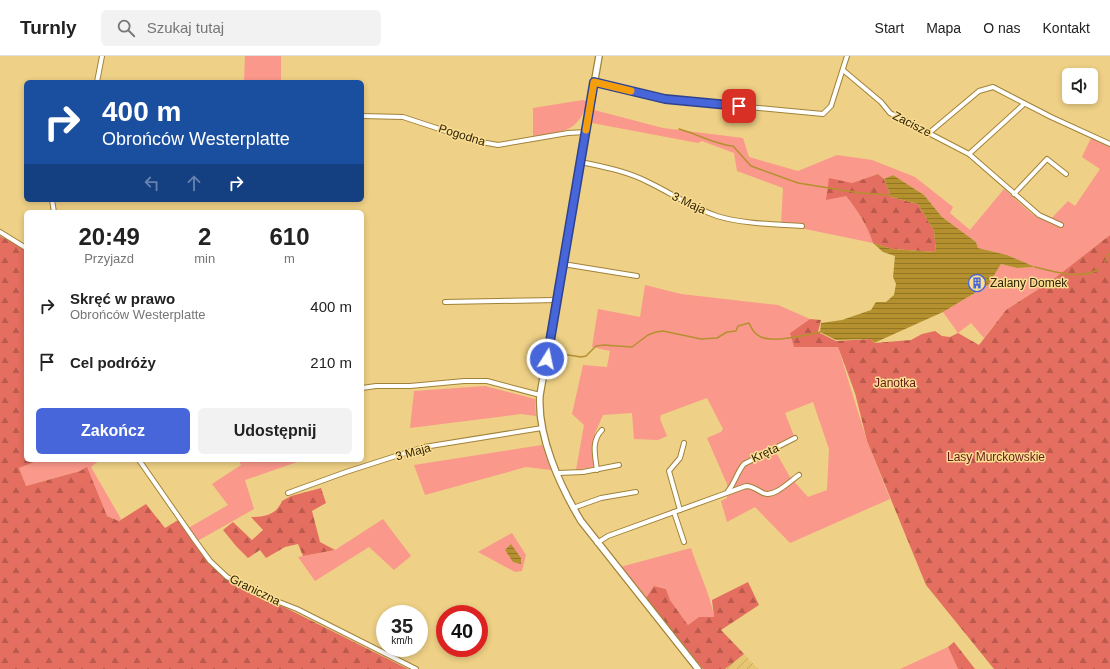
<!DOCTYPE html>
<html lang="pl">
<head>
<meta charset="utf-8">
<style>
	body { margin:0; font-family:Arial,sans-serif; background:#f2f2f2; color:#222; height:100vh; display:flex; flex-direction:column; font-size:15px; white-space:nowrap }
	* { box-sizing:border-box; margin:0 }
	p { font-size:13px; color:#767676 }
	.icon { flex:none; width:22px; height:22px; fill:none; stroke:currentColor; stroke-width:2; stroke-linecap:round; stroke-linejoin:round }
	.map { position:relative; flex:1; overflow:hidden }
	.side { position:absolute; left:24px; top:154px; width:340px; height:252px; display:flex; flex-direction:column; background:#fff; border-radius:6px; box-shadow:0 2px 6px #0003 }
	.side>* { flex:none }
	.banner { position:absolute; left:24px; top:24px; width:340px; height:122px; border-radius:6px; box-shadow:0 2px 6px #0003; background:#1a4fa0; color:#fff; overflow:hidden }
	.fabs { position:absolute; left:1062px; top:12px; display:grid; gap:8px }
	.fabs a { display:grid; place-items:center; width:36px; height:36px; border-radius:6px; background:#fff; box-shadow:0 2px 6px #0003; font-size:20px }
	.speed { position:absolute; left:376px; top:549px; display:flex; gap:8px; font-size:20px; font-weight:700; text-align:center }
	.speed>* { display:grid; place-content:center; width:52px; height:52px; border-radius:50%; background:#fff; box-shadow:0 2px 6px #0003; line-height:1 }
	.speed small { font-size:10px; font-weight:400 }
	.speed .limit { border:6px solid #d22; background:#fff; color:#111 }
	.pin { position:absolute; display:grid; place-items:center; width:34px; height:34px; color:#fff; margin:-17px; border-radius:8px; box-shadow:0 2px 6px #0006 }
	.me { position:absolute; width:44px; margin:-22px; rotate:10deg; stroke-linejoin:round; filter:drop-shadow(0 0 3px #0008) }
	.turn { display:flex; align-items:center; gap:14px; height:84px; padding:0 12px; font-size:18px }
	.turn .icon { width:52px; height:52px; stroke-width:2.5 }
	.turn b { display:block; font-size:28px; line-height:34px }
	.lanes { display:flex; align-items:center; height:38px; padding:0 12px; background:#0003; justify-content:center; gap:20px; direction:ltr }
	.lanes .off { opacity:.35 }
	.eta { display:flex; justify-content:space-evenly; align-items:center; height:68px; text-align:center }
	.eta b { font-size:24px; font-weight:800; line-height:28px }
	.button { display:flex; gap:8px; margin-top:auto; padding:8px 12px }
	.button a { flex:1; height:46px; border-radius:6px; background:#4666d9; color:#fff; font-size:16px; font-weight:800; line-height:46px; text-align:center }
	.button a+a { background:#f2f2f2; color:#222 }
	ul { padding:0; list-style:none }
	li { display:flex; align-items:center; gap:12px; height:56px; padding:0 12px }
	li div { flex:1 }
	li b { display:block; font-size:15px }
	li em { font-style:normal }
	header { display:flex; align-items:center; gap:24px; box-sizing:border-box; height:56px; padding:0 20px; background:#fff; border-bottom:1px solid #e0e0e0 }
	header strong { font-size:19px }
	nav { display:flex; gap:22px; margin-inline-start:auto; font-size:14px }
	.search { width:280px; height:36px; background:#f2f2f2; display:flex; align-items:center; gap:10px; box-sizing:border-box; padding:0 14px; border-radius:6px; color:#767676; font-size:15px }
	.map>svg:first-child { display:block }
</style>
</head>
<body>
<header>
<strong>Turnly</strong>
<div class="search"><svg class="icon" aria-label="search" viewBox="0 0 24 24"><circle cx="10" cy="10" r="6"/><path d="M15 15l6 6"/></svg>Szukaj tutaj</div>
<nav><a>Start</a><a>Mapa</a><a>O nas</a><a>Kontakt</a></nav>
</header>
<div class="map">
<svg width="1110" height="613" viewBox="0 0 1110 613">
	<defs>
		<pattern id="industrial-furrows" width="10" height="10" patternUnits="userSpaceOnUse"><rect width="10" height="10" fill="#e6c573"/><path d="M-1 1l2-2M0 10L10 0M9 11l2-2" fill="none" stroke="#c6a962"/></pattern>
		<pattern id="forest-firs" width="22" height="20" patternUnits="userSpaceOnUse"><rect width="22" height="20" fill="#e46e60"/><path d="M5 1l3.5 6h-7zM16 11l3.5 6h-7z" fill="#b95a4d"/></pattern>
		<pattern id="water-rules" width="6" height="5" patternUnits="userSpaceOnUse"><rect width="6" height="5" fill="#b4912e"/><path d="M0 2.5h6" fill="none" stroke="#937625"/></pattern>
	</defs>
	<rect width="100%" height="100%" fill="#eed086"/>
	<path fill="url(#industrial-furrows)" d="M 744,598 L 758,613 L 725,613 Z"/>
	<g fill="#fa988b" fill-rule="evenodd">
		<path d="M 245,0 L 281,0 L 281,26 L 244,26 Z"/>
		<path d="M 583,44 L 587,45 C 580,76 561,77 533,80 L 533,52 Z"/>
		<path d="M 594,54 L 663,72 L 743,82 L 749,101 L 798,115 L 837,99 L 872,104 L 915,121 L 953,151 L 950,157 L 970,174 L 1004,133 L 1032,158 L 1048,166 L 1068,145 L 1075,150 L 1100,113 L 1082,101 L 1091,82 L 1110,91 L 1110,179 L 1051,225 L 1006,254 L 984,282 L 971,267 L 958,277 L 943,256 L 988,229 L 1001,208 L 1017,212 L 1034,211 L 1007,199 L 978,192 L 976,186 L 942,161 L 924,139 L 893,119 L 884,123 L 878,118 L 852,127 L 846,140 C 858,155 867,169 873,187 L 781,168 L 783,132 L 737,115 L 734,97 L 702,85 L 698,87 L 592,67 Z"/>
		<path d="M 645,229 L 681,238 L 778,249 L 810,263 L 790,277 L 838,291 L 867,385 L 890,443 L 790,487 L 755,451 L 727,466 L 721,445 L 727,442 L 727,428 L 707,382 L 721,376 L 723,373 L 707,342 L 661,359 L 660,363 L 667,380 L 658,384 L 634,383 L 632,357 L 603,359 L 595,377 L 593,411 L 576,414 L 584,369 L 572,358 L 583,309 L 607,311 L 610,295 L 592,291 L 598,253 L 640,261 ZM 813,346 L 829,393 L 827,434 L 808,441 L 790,421 L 773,391 L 794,380 L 785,357 Z"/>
		<path d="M 485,330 L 535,343 L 536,360 L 521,358 L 410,372 L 414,335 Z"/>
		<path d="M 542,389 L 551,414 L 526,411 L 425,439 L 414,409 Z"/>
		<path d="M 40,404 L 100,404 L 91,411 L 121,463 L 119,465 L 107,460 L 80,415 L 26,430 L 19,412 Z"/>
		<path d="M 239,404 L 303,404 L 245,424 L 254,453 L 194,487 L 185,474 L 228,449 L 212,428 L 241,409 Z"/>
		<path d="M 383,463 L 411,500 L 394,514 L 369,491 L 315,525 L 298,501 L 335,494 Z"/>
		<path d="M 512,477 L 526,499 L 522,515 L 515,516 L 478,496 Z"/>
		<path d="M 691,492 C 698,515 710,537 714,561 L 700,561 L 688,569 L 670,544 L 666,533 L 654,530 L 646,542 L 620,511 Z"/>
		<path d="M 948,591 L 958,613 L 900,613 Z"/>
	</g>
	<g fill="url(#forest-firs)">
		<path d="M 878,118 L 884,123 L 891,141 L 918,148 L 934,175 L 936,196 L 892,193 L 873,187 C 867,169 858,155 846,140 L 826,144 L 829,122 L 852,127 Z"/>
		<path d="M 1110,179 L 1110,613 L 994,613 L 926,529 L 867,385 L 855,337 L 838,291 L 794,291 L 790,277 L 810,263 L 821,264 L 818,276 L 836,285 L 871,283 L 874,287 L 911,284 L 922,278 L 935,275 L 942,280 L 950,281 L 958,277 L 979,289 L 1006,254 L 1051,225 Z"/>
		<path d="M 0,180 L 26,193 L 26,404 L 40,404 L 19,412 L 26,430 L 80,415 L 87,411 L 107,460 L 119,465 L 146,448 L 165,472 L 178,464 L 202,497 L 227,524 L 252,538 L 284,551 L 408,613 L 0,613 Z"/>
		<path d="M 321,432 L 326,447 L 312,455 L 320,486 L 335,494 L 303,500 L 298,488 L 285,491 L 266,502 L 260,494 L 248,502 L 236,490 L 223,474 L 233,466 L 252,484 L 263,474 L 251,461 C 265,461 276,459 282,445 L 291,440 Z"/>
		<path d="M 748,526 L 759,549 L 721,574 L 744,598 L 725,613 L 703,613 L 646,542 L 654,530 L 666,533 L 670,544 L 688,569 L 699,561 L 714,561 L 712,544 Z"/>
		<path d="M 954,586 L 975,613 L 958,613 L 948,591 Z"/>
	</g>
	<g fill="url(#water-rules)">
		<path d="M 893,119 L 924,139 L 942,161 L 976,186 L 978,192 L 1007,199 L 1035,211 L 1017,212 L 1001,208 L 988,229 L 943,256 L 874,287 L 871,283 L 836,284 L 820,276 L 821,267 L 842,264 L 871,254 L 876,246 L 886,246 L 894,239 L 896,228 L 893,221 L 895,200 L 883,196 L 873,187 L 892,193 L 936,196 L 934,175 L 918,148 L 891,141 L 884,123 Z"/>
		<path d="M 511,488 L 521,502 L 521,508 L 513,506 L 505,494 Z"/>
	</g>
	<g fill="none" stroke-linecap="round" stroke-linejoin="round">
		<g stroke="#b4912e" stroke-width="1.5">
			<path d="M 679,73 C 697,78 717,89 733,90 L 751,110 L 798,127 L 860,137 L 890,139"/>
			<path d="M 1105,206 L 1110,197"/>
			<path d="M 1035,211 C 1054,216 1082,224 1099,213"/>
			<path d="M 562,298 L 581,301 L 586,300 L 596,290 L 604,289 L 632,291 L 648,279 L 656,276 L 663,275 L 701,283 L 717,282 L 727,276 L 736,275 L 738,270 L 749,267 C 752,273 754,278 761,281 C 774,287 806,279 820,276"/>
		</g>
		<g stroke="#a0833a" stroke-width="6">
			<g id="minor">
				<path d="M 843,14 L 881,46 L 890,57 L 969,98 L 1039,159 L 1061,169"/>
				<path d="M 97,26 L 102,0"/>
				<path d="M 594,26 L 665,43 L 823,58 L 831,50 L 847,0"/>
				<path d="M 362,60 L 403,61 L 476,85 L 498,89 L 568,77 L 586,76"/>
				<path d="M 929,77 L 979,35 L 993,31 L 1051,61 L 1110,88"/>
				<path d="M 969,98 L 1024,48"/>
				<path d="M 581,106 C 604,111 627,115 648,126 C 673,138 690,151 717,160 C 743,168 774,168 802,170"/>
				<path d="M 1014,138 L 1047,103 L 1066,118"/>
				<path d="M 52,144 L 54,156"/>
				<path d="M 0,176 L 26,192"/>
				<path d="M 563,208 L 637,220"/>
				<path d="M 445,246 L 557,244"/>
				<path d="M 362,332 L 376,330 L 410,330 L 464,325 L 487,325 L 540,339"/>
				<path d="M 139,404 L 194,483 L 210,505 L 227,521 L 256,537 L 297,553 L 416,613"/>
				<path d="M 597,414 C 595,399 591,385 602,374"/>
				<path d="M 558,417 L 583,416 L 619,409"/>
				<path d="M 728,435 C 735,427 737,416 744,408 L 795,382"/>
				<path d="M 288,437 L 346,416 L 424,391 L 542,372"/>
				<path d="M 573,452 L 601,442 L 636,436"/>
				<path d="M 680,454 L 669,415 L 680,402 L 684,387"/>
				<path d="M 674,456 L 684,486"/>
				<path d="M 597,487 L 608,480 L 746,430 C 753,430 757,434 763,437 C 774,442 790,425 799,419"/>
			</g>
		</g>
		<g stroke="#a0833a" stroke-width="8">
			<path id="tertiary" d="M 599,0 L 540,339 C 537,380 560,430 581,465 L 698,613"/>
		</g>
		<use href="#minor" stroke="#fff" stroke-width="4"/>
		<use href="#tertiary" stroke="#fff" stroke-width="5.5"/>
	</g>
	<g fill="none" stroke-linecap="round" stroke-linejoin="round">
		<g stroke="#2e428d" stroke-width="10">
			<path id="route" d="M 547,303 L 594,26 L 665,43 L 739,50"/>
		</g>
		<use href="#route" stroke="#4666d9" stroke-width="7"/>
		<path stroke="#f59e0b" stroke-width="7" d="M 586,74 L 594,26 L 631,35"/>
	</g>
	<defs>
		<g id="building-ring" transform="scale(0.9)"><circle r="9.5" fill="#fbdd93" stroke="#4666d9" stroke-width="1.5"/><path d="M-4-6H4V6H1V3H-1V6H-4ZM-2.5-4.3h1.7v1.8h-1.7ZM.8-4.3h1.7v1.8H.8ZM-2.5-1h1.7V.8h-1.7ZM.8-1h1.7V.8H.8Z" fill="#4666d9"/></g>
	</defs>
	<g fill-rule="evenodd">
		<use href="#building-ring" x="977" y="227"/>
	</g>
	<g text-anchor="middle" stroke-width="3" stroke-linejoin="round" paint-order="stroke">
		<g font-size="12" fill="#2f2404" stroke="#fbdd93">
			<text transform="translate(912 68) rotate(27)" y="4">Zacisze</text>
			<text transform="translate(462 79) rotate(17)" y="4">Pogodna</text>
			<text transform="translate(689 147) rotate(25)" y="4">3 Maja</text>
			<text transform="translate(413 396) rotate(-15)" y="4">3 Maja</text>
			<text transform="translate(765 397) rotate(-25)" y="4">Kręta</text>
			<text transform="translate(255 534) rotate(26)" y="4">Graniczna</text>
		</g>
		<g font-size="12" fill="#2f2404" stroke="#fbdd93" text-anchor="start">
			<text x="990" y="231">Zalany Domek</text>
		</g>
		<g font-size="12" fill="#641914" stroke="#fbdd93">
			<text x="895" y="331">Janotka</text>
			<text x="996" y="405">Lasy Murckowskie</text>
		</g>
	</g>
</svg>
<div class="fabs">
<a><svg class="icon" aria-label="sound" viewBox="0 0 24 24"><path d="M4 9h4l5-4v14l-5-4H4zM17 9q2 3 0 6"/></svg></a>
</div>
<div class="speed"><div>35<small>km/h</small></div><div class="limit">40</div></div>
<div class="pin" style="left:739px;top:50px;background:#d93025"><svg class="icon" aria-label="arrive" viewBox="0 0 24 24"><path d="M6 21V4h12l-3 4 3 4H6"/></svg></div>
<svg class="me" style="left:547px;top:303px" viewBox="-20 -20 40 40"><circle r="17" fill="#4666d9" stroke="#fff" stroke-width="3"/><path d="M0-11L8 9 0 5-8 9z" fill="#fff"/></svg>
<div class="banner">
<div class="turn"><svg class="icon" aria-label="right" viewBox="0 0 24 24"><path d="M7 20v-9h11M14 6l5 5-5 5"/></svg><div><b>400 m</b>Obrońców Westerplatte</div></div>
<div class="lanes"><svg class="icon off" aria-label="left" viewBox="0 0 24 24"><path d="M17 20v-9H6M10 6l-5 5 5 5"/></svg><svg class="icon off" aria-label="ahead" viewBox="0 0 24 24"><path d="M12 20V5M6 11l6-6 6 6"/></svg><svg class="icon" aria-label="right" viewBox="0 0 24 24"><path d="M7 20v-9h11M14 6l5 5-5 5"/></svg></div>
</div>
<section class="side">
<div class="eta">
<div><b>20:49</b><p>Przyjazd</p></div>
<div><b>2</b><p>min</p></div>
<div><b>610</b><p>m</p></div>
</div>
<ul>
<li><svg class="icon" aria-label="right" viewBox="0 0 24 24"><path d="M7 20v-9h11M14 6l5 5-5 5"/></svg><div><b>Skręć w prawo</b><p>Obrońców Westerplatte</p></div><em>400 m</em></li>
<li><svg class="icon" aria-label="arrive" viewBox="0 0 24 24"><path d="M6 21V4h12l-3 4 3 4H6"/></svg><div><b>Cel podróży</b></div><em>210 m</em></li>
</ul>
<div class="button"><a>Zakończ</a><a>Udostępnij</a></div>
</section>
</div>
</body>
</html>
